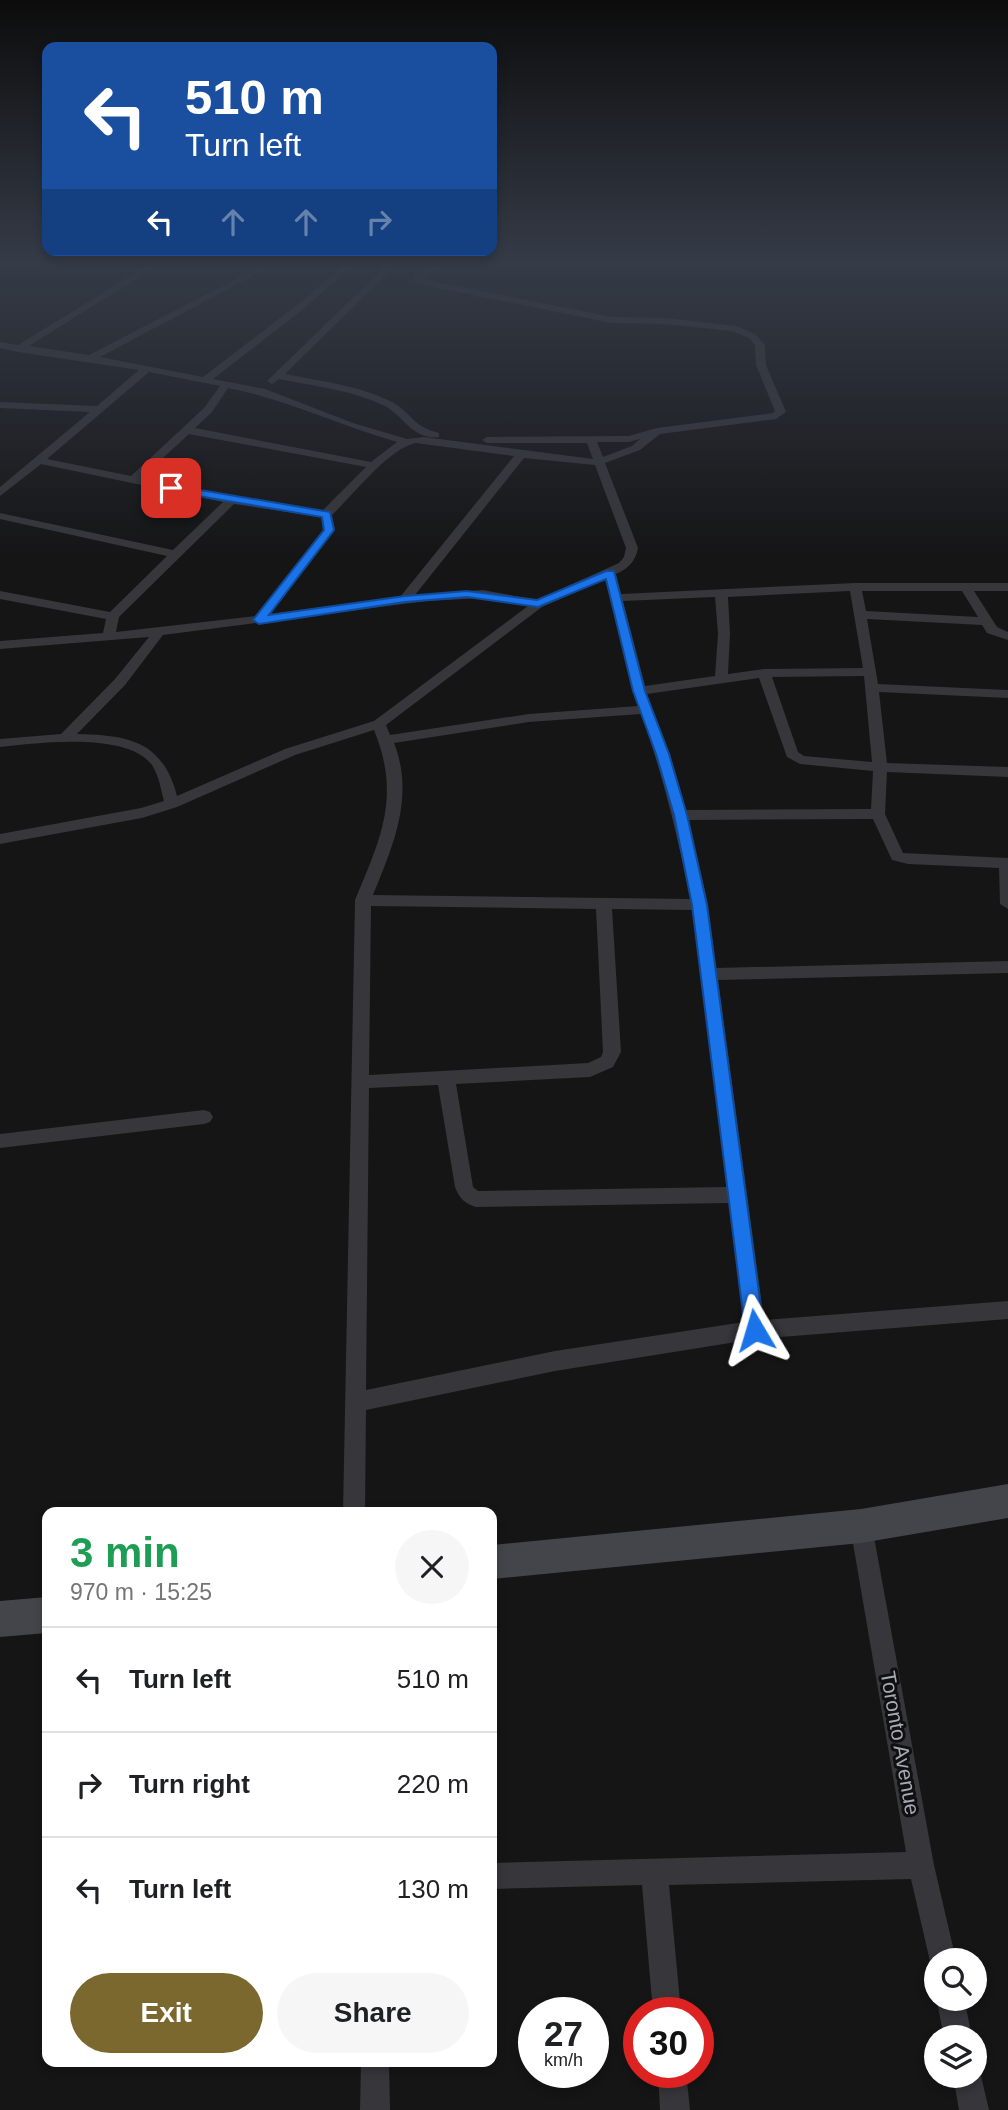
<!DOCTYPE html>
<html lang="en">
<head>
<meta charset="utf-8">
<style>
	body { margin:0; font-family:Arial,sans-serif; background:#f6f6f6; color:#202124; height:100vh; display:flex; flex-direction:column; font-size:26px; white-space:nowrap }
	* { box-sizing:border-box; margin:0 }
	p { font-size:23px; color:#757577 }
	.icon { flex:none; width:38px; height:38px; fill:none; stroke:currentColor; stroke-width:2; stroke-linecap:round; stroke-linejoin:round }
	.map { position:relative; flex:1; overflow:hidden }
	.side { position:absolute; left:42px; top:1507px; width:455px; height:560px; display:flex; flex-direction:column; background:#fff; border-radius:14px; box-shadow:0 4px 10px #0003 }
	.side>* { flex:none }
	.guide { position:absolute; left:42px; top:42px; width:455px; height:214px; border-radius:14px; box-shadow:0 4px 10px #0003; background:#1a4fa0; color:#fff; overflow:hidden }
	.controls { position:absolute; left:924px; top:1948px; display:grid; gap:14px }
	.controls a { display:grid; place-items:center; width:63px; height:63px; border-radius:50%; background:#fff; box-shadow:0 4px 10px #0003; font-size:35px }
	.speed { position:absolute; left:518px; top:1997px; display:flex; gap:14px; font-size:35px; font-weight:700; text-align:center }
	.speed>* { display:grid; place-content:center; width:91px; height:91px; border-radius:50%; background:#fff; box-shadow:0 4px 10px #0003; line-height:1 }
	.speed small { font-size:18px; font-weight:400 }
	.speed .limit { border:10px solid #d22; background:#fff; color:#111 }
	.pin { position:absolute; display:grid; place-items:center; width:60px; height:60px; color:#fff; margin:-30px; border-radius:14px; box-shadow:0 4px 10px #0006 }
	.me { position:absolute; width:77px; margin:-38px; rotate:353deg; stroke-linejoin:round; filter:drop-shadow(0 0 5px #0008) }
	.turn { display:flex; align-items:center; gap:24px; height:147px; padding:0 28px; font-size:32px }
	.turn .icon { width:91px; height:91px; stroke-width:2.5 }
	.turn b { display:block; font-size:49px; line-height:60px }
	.lanes { display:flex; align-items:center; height:66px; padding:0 28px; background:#0003; justify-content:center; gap:35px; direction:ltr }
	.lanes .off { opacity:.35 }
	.round { display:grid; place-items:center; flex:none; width:74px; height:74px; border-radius:37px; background:#f6f6f6 }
	.overview { display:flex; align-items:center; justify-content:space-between; height:119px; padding:0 28px }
	h1 { font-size:42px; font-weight:700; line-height:52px; color:#1e9e55 }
	.action { display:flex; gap:14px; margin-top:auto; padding:14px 28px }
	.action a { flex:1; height:80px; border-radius:42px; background:#7a682e; color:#fff; font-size:28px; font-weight:700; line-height:80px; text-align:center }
	.action a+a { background:#f6f6f6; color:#202124 }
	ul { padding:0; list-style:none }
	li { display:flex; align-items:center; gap:21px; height:105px; padding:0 28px; border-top:2px solid #e0e0e0 }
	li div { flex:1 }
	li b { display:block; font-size:26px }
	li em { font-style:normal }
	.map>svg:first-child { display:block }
</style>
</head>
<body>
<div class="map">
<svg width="1008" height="2110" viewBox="0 0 1008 2110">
	<rect width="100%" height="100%" fill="#151516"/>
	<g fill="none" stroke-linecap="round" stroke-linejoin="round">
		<g fill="#36363b" fill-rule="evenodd">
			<path d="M 153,262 L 163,262 L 29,346 L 89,355 L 269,262 L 279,262 L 100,357 L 203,377 L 296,306 L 348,262 L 357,262 L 302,310 L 213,379 L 265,389 L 353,423 L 407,439 L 424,437 L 593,459 L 587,443 L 487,443 L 482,440 L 487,437 L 629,436 L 657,428 L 773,413 L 775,411 L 756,365 L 755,345 L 749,338 L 731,331 L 666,324 L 612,323 L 418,284 L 414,281 L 414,274 L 438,262 L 448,262 L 422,279 L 612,317 L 666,318 L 736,326 L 755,334 L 765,345 L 766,365 L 786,412 L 776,419 L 660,434 L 640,450 L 605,463 L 638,548 C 635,562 629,568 616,574 L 621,594 L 855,583 L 1008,583 L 1008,591 L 974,591 L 997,627 L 1008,632 L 1008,640 L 987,633 L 982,625 L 867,619 L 878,684 L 1008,690 L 1008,698 L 879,692 L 887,763 L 1008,767 L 1008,777 L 887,772 L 885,814 L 903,853 L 1008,858 L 1008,909 L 1000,904 L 999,868 L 908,864 L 892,860 L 873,819 L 689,820 L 708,905 L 716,968 L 1008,961 L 1008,973 L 718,980 L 764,1320 L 1008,1301 L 1008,1319 L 755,1339 L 555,1371 L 366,1410 L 365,1512 L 343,1512 L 355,900 C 381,838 401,796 374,730 L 295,755 L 177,807 L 142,818 L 0,844 L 0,834 L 141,808 L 164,801 C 161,790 159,776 152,765 C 127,731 36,743 0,747 L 0,739 L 61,734 L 115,679 L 149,637 L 0,649 L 0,641 L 103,633 L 106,619 L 0,599 L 0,591 L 110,612 L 167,556 L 0,519 L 0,513 L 173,550 L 223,502 L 41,464 L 0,496 L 0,487 L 90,412 L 0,408 L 0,402 L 97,406 L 139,370 L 18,352 L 0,348 L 0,342 L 18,345 ZM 149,372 L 220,386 L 204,408 L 131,476 L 47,459 ZM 228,388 C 285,399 341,426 397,442 L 371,462 L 195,428 L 212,412 ZM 189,434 L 366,467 L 323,510 L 231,497 L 141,478 ZM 640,439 L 632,446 L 603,457 L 597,442 L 629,442 ZM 416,443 L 514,456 L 400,597 L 270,614 L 335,530 L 332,515 C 353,495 389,448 416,443 ZM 524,458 L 595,465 L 626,548 L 624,557 L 619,563 L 537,600 L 483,590 L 415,595 ZM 234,504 L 321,517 L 323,530 L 256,616 L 116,632 L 119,617 ZM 605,579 L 638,706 L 529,714 L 390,735 L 386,725 L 542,607 ZM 850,591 L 863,668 L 764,669 L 728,674 L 730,634 L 728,597 ZM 862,591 L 962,591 L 978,617 L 866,611 ZM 715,597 L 718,634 L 715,676 L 645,686 L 623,601 ZM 483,598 L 528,606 L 374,721 L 285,749 L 177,796 C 163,741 128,735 77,734 L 125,685 L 163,635 L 427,601 ZM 864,676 L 872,762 L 804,756 L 798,752 L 772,677 ZM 759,678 L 787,757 L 800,764 L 873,771 L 871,809 L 686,810 L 670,754 L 647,694 ZM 641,714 C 663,774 677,836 691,899 L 373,895 C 393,846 415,796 394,743 L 529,722 ZM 371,906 L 596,909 L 603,1052 L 601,1057 L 588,1063 L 369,1075 ZM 612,909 L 693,910 L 727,1187 L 478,1191 L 473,1187 L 456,1084 L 590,1077 L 613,1067 L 621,1052 ZM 438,1085 L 455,1187 C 460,1199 464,1203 476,1207 L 729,1203 L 744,1322 L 555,1351 L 366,1390 L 369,1088 Z"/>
			<path d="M 390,262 L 399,262 L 285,374 C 320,381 357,385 390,401 C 412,412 411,426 439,433 L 439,437 C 412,440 405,417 385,406 C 352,390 315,386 279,379 L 272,384 L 267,381 Z"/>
			<path d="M 655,262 L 732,262 L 728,265 L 659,265 Z"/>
			<path d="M 204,1110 L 210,1112 L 213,1117 L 210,1122 L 204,1124 L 0,1148 L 0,1134 Z"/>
			<path d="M 861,1515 L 869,1518 L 872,1526 L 934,1865 L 956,1960 L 936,1960 L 936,1971 L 932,1970 L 911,1879 L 669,1885 L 681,2012 L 653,2012 L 642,1885 L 492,1889 L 492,1863 L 906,1852 L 850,1526 L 853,1518 Z"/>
			<path d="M 936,1997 L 964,1998 L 972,2037 L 944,2037 Z"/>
			<path d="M 361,2062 L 389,2062 L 390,2110 L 360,2110 Z"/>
			<path d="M 975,2065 L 981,2076 L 989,2110 L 959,2110 L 953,2076 L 975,2076 Z"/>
			<path d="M 658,2072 L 686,2072 L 690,2110 L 660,2110 Z"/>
		</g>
		<g fill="#44454b" fill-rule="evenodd">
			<path d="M 1008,1484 L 1008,1518 L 861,1543 L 492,1579 L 492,1545 L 861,1509 Z"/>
			<path d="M 47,1597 L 47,1633 L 0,1637 L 0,1601 Z"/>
		</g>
	</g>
	<linearGradient id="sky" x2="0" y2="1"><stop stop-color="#0c0c0c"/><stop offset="0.47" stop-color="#353b47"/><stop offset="1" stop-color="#353b47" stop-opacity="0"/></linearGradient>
	<rect width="1008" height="557" fill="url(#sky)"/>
	<path fill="#1a73e8" stroke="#114b97" stroke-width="2" d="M 171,485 L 330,512 L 334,530 L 269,615 L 405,596 L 467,591 L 537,600 L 606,571 L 614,571 L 645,691 L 669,754 L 687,815 L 707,905 L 764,1330 L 761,1336 L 755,1338 L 748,1336 L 745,1330 L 692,905 L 674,815 L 656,754 L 633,691 L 606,579 L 538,607 L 467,597 L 405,602 L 259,624 L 253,620 L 324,530 L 322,517 L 168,491 L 166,488 Z"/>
	<g text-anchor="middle" stroke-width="6" stroke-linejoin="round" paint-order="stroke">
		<g font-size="21" fill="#a7aab6" stroke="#101011">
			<text transform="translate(900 1743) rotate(80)" y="7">Toronto Avenue</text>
		</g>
	</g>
</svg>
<div class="controls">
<a><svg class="icon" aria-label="search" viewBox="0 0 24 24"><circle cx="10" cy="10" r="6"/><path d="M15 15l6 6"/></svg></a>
<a><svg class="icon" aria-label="layers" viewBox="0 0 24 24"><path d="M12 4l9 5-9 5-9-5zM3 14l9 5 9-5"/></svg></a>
</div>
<div class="speed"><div>27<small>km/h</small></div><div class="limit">30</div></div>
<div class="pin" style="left:171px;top:488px;background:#d93025"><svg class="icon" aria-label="arrive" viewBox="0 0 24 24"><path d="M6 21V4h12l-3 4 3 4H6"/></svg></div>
<svg class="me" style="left:755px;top:1330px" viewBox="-20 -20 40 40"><path d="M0-17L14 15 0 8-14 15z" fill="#1a73e8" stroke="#fff" stroke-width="4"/></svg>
<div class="guide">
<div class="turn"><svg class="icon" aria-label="left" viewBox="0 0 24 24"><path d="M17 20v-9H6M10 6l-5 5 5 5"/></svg><div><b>510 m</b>Turn left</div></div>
<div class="lanes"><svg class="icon" aria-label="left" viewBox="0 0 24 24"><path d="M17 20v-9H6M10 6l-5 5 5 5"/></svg><svg class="icon off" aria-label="ahead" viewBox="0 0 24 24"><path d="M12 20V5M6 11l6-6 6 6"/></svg><svg class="icon off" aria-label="ahead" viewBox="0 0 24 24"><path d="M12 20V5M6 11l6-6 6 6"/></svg><svg class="icon off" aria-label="right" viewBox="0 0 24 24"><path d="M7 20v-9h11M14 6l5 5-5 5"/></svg></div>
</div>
<section class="side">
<div class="overview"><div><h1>3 min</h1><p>970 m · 15:25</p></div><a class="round"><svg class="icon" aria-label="close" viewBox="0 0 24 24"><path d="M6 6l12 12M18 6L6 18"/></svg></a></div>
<ul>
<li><svg class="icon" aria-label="left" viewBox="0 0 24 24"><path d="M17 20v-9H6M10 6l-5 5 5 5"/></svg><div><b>Turn left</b></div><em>510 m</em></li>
<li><svg class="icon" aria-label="right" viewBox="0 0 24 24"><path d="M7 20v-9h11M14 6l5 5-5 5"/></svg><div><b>Turn right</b></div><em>220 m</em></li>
<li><svg class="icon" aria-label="left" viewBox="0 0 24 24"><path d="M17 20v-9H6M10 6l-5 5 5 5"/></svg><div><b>Turn left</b></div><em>130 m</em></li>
</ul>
<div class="action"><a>Exit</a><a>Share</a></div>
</section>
</div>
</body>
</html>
